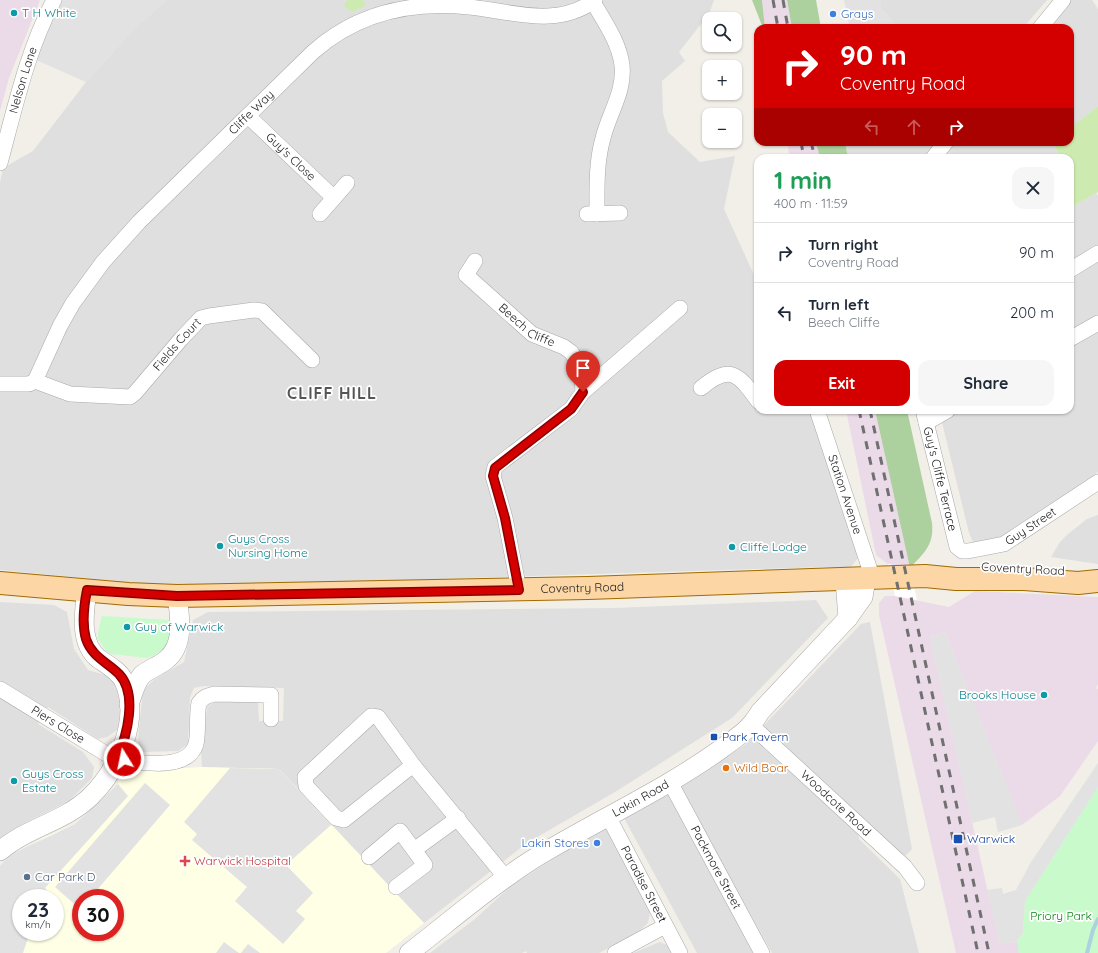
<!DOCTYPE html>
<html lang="en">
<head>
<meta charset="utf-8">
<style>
	body { margin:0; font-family:Quicksand,sans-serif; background:#f6f6f7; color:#1f2937; height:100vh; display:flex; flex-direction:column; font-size:15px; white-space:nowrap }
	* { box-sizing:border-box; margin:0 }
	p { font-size:13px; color:#747a83 }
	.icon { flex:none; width:22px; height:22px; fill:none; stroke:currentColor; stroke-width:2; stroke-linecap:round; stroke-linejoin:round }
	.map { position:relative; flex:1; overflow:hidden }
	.drawer { position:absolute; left:754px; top:154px; width:320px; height:260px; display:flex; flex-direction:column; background:#fff; border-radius:12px; box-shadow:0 1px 3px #0004 }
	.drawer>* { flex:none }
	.top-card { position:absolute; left:754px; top:24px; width:320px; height:122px; border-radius:12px; box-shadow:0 1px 3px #0004; background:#d40000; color:#fff; overflow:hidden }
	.controls { position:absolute; left:702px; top:12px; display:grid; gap:8px }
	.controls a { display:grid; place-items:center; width:40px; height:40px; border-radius:8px; background:#fff; box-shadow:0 1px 3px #0004; font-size:20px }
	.speed { position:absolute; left:12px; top:889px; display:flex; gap:8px; font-size:20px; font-weight:700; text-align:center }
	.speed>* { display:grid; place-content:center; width:52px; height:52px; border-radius:50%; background:#fff; box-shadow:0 1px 3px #0004; line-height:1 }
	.speed small { font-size:10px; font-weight:400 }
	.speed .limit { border:6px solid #d22; background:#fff; color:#111 }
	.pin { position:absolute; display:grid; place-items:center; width:34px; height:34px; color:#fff; margin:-41px -17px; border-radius:50% 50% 50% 0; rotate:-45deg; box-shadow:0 0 4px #0007 }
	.pin .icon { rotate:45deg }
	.me { position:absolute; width:44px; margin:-22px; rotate:350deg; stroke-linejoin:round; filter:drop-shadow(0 0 3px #0008) }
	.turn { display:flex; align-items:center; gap:14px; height:84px; padding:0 20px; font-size:18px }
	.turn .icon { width:52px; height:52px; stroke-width:2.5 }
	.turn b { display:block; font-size:28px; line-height:34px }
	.lanes { display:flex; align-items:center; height:38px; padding:0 20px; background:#0003; justify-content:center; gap:20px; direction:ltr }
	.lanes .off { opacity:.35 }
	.round { display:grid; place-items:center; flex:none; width:42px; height:42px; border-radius:12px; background:#f6f6f7 }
	.overview { display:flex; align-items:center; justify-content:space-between; height:68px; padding:0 20px }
	h1 { font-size:24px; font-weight:800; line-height:30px; color:#1e9e55 }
	.action { display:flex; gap:8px; margin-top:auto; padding:8px 20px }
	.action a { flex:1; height:46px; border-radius:12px; background:#d40000; color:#fff; font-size:16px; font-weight:800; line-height:46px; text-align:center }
	.action a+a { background:#f6f6f7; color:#1f2937 }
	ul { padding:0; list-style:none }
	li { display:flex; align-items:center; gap:12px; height:60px; padding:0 20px; border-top:1px solid #e0e1e3 }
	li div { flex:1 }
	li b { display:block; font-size:15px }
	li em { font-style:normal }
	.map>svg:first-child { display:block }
</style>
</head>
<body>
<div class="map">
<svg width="1098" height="953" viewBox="0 0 1098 953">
	<rect width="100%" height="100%" fill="#f2efe9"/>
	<g fill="#e0dfdf">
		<path d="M 166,0 L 714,0 L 709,14 L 679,52 L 685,61 L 662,81 L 663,113 L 668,132 L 700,162 L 735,156 L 724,209 L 755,277 L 758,278 L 758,410 L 814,410 L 858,558 L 850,568 L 824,567 L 176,587 L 0,570 L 0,183 L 3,168 L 33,151 L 86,82 L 149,13 Z"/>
		<path d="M 881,0 L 1047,0 L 1023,28 L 898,28 L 881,8 Z"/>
		<path d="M 1071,0 L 1092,0 L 1098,9 L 1098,106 L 1070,128 L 1070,28 L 1048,28 Z"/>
		<path d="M 845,142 L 1052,142 L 1061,158 L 848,158 Z"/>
		<path d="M 1096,193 L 1098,196 L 1098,472 L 1000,538 L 973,542 L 969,533 L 939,410 L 1070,410 L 1070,208 Z"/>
		<path d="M 1098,515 L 1098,564 L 1051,557 L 1060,542 L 1067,535 L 1087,519 Z"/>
		<path d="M 816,600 L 828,618 L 732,718 L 615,792 L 527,843 L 424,923 L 279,769 L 202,767 L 201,751 L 203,743 L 207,707 L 212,702 L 258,702 L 259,721 L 283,721 L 284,688 L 203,686 L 194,688 L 190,697 L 188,744 L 178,751 L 141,752 L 138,739 L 143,690 L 155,679 L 184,662 L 193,620 L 208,612 L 614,608 Z"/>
		<path d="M 0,602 L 54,605 L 67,612 L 74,649 L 88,670 L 112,677 L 118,688 L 120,702 L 119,726 L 116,731 L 107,737 L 98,739 L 48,707 L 38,724 L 83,752 L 94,767 L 92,778 L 69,801 L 27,822 L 0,842 Z"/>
		<path d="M 870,622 L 912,849 L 905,856 L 855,816 L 859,839 L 900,879 L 919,953 L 772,953 L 679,785 L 745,745 L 861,624 Z"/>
		<path d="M 667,792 L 760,953 L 697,953 L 623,816 Z"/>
		<path d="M 605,826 L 650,912 L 648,923 L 634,936 L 599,953 L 527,953 L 526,951 L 522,953 L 430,953 L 475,919 L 512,885 Z"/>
		<path d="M 660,942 L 667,945 L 671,953 L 633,953 Z"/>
	</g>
	<g fill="#ebdbe8">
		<path d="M 0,0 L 40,0 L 9,78 L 0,111 Z"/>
		<path d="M 762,0 L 787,0 L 792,28 L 765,28 Z"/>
		<path d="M 787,142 L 816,142 L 820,158 L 790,158 Z"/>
		<path d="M 846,410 L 875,410 L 910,568 L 888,564 L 876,555 Z"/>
		<path d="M 975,591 L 1098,597 L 1098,684 L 1096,688 L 1098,689 L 1098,741 L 1060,796 L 1022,825 L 945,632 L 930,637 L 1000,945 L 1017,941 L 1019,953 L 956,953 L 879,615 L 879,603 L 885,596 L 895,596 L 949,607 Z"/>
	</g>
	<path fill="#ffffe5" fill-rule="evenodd" d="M 202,767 L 279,769 L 424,923 L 386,953 L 0,953 L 0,866 L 45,837 L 75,824 L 118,784 L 119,772 ZM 21,898 L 55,898 L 55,932 L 21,932 ZM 81,898 L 115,898 L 115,932 L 81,932 Z"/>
	<g fill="#cdebb0">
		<path d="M 347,0 L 363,0 L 366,5 L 352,12 L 344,6 Z"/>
		<path d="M 1098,106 L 1098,192 L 1070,208 L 1070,158 L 1061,158 L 1052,142 L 1070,142 L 1070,128 Z"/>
	</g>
	<g fill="#add19e">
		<path d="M 752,0 L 762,0 L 765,28 L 763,28 Z"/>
		<path d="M 787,0 L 816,0 L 821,28 L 792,28 Z"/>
		<path d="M 816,142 L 845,142 L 848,158 L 820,158 Z"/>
		<path d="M 875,410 L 907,410 L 932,523 C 934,545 925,552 910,568 Z"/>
	</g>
	<g fill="#c8facc">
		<path d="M 102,616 L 171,620 L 170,640 L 167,645 L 157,654 L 147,658 L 111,654 L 106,651 L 98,639 L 98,632 Z"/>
		<path d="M 1098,787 L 1098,953 L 1019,953 L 1017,942 L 1023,933 L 1025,901 Z"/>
	</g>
	<g fill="#e2e2e2">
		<path d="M 59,0 L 168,0 L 136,28 L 86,82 L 36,60 Z"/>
		<path d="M 844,0 L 881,0 L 881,8 L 898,28 L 850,28 Z"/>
		<path d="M 945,632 L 1022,824 L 1022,825 L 998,832 L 995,817 L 972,823 L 930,637 Z"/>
		<path d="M 1098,763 L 1098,787 L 1025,901 L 1023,933 L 1017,941 L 1000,945 L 987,890 L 1002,888 L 1003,894 L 1016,890 L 1031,862 Z"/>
		<path d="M 230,768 L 279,769 L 331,825 L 286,865 L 313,893 L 296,911 L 305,919 L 283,944 L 235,901 L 247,887 L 192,840 L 197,834 L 184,822 Z"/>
		<path d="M 145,783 L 170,805 L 90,898 L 81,898 L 80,909 L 55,887 Z"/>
		<path d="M 118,784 L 128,796 L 45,888 L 51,896 L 50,898 L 21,898 L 21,932 L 30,932 L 23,953 L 0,953 L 0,866 L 10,855 L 75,824 Z"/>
		<path d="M 224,942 L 232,948 L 239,953 L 216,953 Z"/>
		<path d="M 248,944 L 260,953 L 241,953 Z"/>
	</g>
	<path fill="#fff" d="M 888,564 L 910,568 L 917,600 L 895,596 Z"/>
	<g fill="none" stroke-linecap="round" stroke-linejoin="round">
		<path stroke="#aad3df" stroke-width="4" d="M 1087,953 L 1093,930 L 1098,919"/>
		<g stroke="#a9a9a9" stroke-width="16">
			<g id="minor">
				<path d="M 593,2 C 604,21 619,42 622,65 C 625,92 609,113 603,138 C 596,163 597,188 597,214"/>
				<path d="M 1040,28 L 1063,0"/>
				<path id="s1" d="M 248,116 L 334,198"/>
				<path d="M 933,158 L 946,142"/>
				<path id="s2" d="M 0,163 C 15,108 27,51 54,0"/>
				<path d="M 320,214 L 347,183"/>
				<path d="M 587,214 L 620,213"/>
				<path id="s3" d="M 475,261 L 466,275 L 532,334 L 564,347 L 571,352 L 578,362 L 582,377 L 583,392 L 571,409 L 495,467 L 493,476 L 505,518 L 519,590"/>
				<path d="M 1070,270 L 1098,253"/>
				<path d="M 1070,339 L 1098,323"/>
				<path id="s4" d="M 35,381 L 70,394 L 130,397 L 135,393 L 181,339 L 201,318 L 209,316 L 254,310 L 262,311 L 312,360"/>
				<path id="s5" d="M 0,384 L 29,384 L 35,381 L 60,326 L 73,303 L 103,262 L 139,222 L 313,52 C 357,13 412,1 469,7 C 512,11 556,29 595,0"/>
				<path d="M 701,388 C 731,363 739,375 758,401"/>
				<path d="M 583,392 L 680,308"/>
				<path id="s6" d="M 817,410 L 873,579"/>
				<path id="s7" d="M 923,410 L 957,547 L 962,551 L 968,551 L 1004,544 L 1098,482"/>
				<path d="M 926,423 L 948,410"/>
				<path id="s8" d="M 0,689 L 108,755 C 129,762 187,774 196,744 C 199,731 196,716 199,703 C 203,697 207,696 214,694 L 271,695 L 271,719"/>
				<path id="s9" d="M 752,726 L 905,867 L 917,883"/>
				<path d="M 413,765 L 344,820 L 336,818 L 306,786 L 305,777 L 371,716 L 378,717 L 413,765 L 506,878"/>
				<path id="s10" d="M 670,782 L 762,953"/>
				<path id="s11" d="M 608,816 L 680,953"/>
				<path d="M 414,850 L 458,818"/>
				<path d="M 369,857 L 400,831 L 425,865 L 396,887"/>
				<path d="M 615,953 L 665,926"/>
			</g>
		</g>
		<g stroke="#a9a9a9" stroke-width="20">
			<g id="tertiary">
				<path d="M 845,580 L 848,618"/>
				<path d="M 129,704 C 133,694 135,683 142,675 C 149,669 159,666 166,660 C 185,645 180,617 177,596"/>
				<path d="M 0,851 C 26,828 64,822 90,797 C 118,770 141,719 124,681 C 119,671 108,665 99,659 C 79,644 84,612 87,590"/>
				<path id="s12" d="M 409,953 C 449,922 488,888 530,861 C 593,822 661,792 721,749 C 738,736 749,731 760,712 L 848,618 L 863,597 L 866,579"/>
			</g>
		</g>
		<g stroke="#a06b00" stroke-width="24">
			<g id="primary">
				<path id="s13" d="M 0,583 L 128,594 L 177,596 L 588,588 L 925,576 L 956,579 L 1024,579 L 1078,583 L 1098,581"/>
			</g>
		</g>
		<use href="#minor" stroke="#fff" stroke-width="15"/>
		<use href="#tertiary" stroke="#fff" stroke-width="19"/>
		<use href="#primary" stroke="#fcd6a4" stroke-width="22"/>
		<g stroke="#707070" stroke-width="3" stroke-dasharray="8 8" stroke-linecap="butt">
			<path d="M 773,0 L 778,28"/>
			<path d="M 783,0 L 788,28"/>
			<path d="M 801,142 L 804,158"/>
			<path d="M 811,142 L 815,158"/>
			<path d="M 859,410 L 978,953"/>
			<path d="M 870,410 L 989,953"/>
		</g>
	</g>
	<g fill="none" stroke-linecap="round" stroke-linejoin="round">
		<g stroke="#8a0000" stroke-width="10">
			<path id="route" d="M 124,759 L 117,758 C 127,736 138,694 119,674 C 107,662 92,657 86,639 C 82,625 84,605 87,590 L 177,596 L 519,590 L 505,518 L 493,476 L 495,468 L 571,409 L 583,392"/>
		</g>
		<use href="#route" stroke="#d40000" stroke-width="7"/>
	</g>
	<g fill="#0f9aa8" stroke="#fff" stroke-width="1.5">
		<circle cx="14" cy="13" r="4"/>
		<circle cx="220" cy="546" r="4"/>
		<circle cx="732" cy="547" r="4"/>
		<circle cx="127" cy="627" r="4"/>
		<circle cx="1044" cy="695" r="4"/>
		<circle cx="14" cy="781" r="4"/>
	</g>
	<g fill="#3f7fe0" stroke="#fff" stroke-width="1.5">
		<circle cx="833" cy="14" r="4"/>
		<circle cx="597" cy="843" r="4"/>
	</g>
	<g fill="#1a4fb4" stroke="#fff" stroke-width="1.5">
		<rect x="710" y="733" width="8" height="8" rx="2"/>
		<rect x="953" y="834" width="10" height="10" rx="2"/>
	</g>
	<circle fill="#e8710a" stroke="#fff" stroke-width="1.5" cx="726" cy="768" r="4"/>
	<path fill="#e0444e" stroke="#fff" stroke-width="1.5" d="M183 855h4v4h4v4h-4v4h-4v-4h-4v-4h4z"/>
	<circle fill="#5c6f8a" stroke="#fff" stroke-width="1.5" cx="27" cy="877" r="4"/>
	<g text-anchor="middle" stroke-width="3.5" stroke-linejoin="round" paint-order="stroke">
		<g font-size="12" fill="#0d838f" stroke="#fff" text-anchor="start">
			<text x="22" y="17">T H White</text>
			<text x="228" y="543">Guys Cross<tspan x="228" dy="14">Nursing Home</tspan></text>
			<text x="740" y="551">Cliffe Lodge</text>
			<text x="135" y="631">Guy of Warwick</text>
			<text x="1036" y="699" text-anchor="end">Brooks House</text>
			<text x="22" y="778">Guys Cross<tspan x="22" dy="14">Estate</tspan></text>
		</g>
		<g font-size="12" fill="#366cbe" stroke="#fff" text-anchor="start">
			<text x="841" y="18">Grays</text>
			<text x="589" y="847" text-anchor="end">Lakin Stores</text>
		</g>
		<g font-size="12" fill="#222" stroke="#fff">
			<text dy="4" stroke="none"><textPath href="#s2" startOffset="86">Nelson Lane</textPath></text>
			<text dy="4" stroke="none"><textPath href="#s5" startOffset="384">Cliffe Way</textPath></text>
			<text dy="4" stroke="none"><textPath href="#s1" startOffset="59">Guy's Close</textPath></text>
			<text dy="4" stroke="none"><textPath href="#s3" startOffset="96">Beech Cliffe</textPath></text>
			<text dy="4" stroke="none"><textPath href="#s4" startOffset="168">Fields Court</textPath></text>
			<text dy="4" stroke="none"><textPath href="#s7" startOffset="71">Guy's Cliffe Terrace</textPath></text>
			<text dy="4" stroke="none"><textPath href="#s6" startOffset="89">Station Avenue</textPath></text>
			<text dy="4" stroke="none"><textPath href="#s7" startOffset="222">Guy Street</textPath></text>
			<text transform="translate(1023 569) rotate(3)" y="4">Coventry Road</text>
			<text dy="4" stroke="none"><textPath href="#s13" startOffset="583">Coventry Road</textPath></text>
			<text dy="4" stroke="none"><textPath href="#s8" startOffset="68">Piers Close</textPath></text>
			<text dy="4" stroke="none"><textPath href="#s12" startOffset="279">Lakin Road</textPath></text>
			<text dy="4" stroke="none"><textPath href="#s9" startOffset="114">Woodcote Road</textPath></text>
			<text dy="4" stroke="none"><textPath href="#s10" startOffset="97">Packmore Street</textPath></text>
			<text dy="4" stroke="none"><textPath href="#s11" startOffset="77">Paradise Street</textPath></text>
		</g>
		<g font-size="12" fill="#164399" stroke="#fff" text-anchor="start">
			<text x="722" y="741">Park Tavern</text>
			<text x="967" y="843">Warwick</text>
		</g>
		<g font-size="12" fill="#c56008" stroke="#fff" text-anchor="start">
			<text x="734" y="772">Wild Boar</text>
		</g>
		<g font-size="12" fill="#be3a42" stroke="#fff" text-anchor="start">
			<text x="194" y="865">Warwick Hospital</text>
		</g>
		<g font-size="12" fill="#4e5e75" stroke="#fff" text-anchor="start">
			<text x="35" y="881">Car Park D</text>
		</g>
		<g font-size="12" fill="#0c8416" stroke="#fff">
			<text x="1061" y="920">Priory Park</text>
		</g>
		<g font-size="16" font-weight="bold" letter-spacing="1" fill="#555" stroke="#fff">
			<text x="332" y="399">CLIFF HILL</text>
		</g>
	</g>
</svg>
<div class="controls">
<a><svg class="icon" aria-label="search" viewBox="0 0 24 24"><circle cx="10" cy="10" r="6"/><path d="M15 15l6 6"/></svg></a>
<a>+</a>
<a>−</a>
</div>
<div class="speed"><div>23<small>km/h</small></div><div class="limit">30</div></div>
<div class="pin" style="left:583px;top:392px;background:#d93025"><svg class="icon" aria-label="arrive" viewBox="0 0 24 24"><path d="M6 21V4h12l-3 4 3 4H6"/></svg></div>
<svg class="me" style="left:124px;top:759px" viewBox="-20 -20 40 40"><circle r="17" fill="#d40000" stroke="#fff" stroke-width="3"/><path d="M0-11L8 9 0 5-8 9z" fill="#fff"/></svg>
<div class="top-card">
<div class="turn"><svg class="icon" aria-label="right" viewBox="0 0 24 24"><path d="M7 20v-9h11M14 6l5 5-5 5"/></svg><div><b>90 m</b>Coventry Road</div></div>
<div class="lanes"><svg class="icon off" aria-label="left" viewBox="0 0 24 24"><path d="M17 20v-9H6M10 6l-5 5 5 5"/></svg><svg class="icon off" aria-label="ahead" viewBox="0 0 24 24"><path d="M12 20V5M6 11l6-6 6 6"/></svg><svg class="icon" aria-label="right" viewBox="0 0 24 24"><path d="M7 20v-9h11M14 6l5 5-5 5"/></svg></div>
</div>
<section class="drawer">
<div class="overview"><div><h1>1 min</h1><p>400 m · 11:59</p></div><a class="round"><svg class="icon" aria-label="close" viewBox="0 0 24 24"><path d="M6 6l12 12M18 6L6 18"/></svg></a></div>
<ul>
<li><svg class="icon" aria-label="right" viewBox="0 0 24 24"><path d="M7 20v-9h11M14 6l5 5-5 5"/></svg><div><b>Turn right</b><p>Coventry Road</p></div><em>90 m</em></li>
<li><svg class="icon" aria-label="left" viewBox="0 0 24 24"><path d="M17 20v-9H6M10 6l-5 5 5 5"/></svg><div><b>Turn left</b><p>Beech Cliffe</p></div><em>200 m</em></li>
</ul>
<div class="action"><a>Exit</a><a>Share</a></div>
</section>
</div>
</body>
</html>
